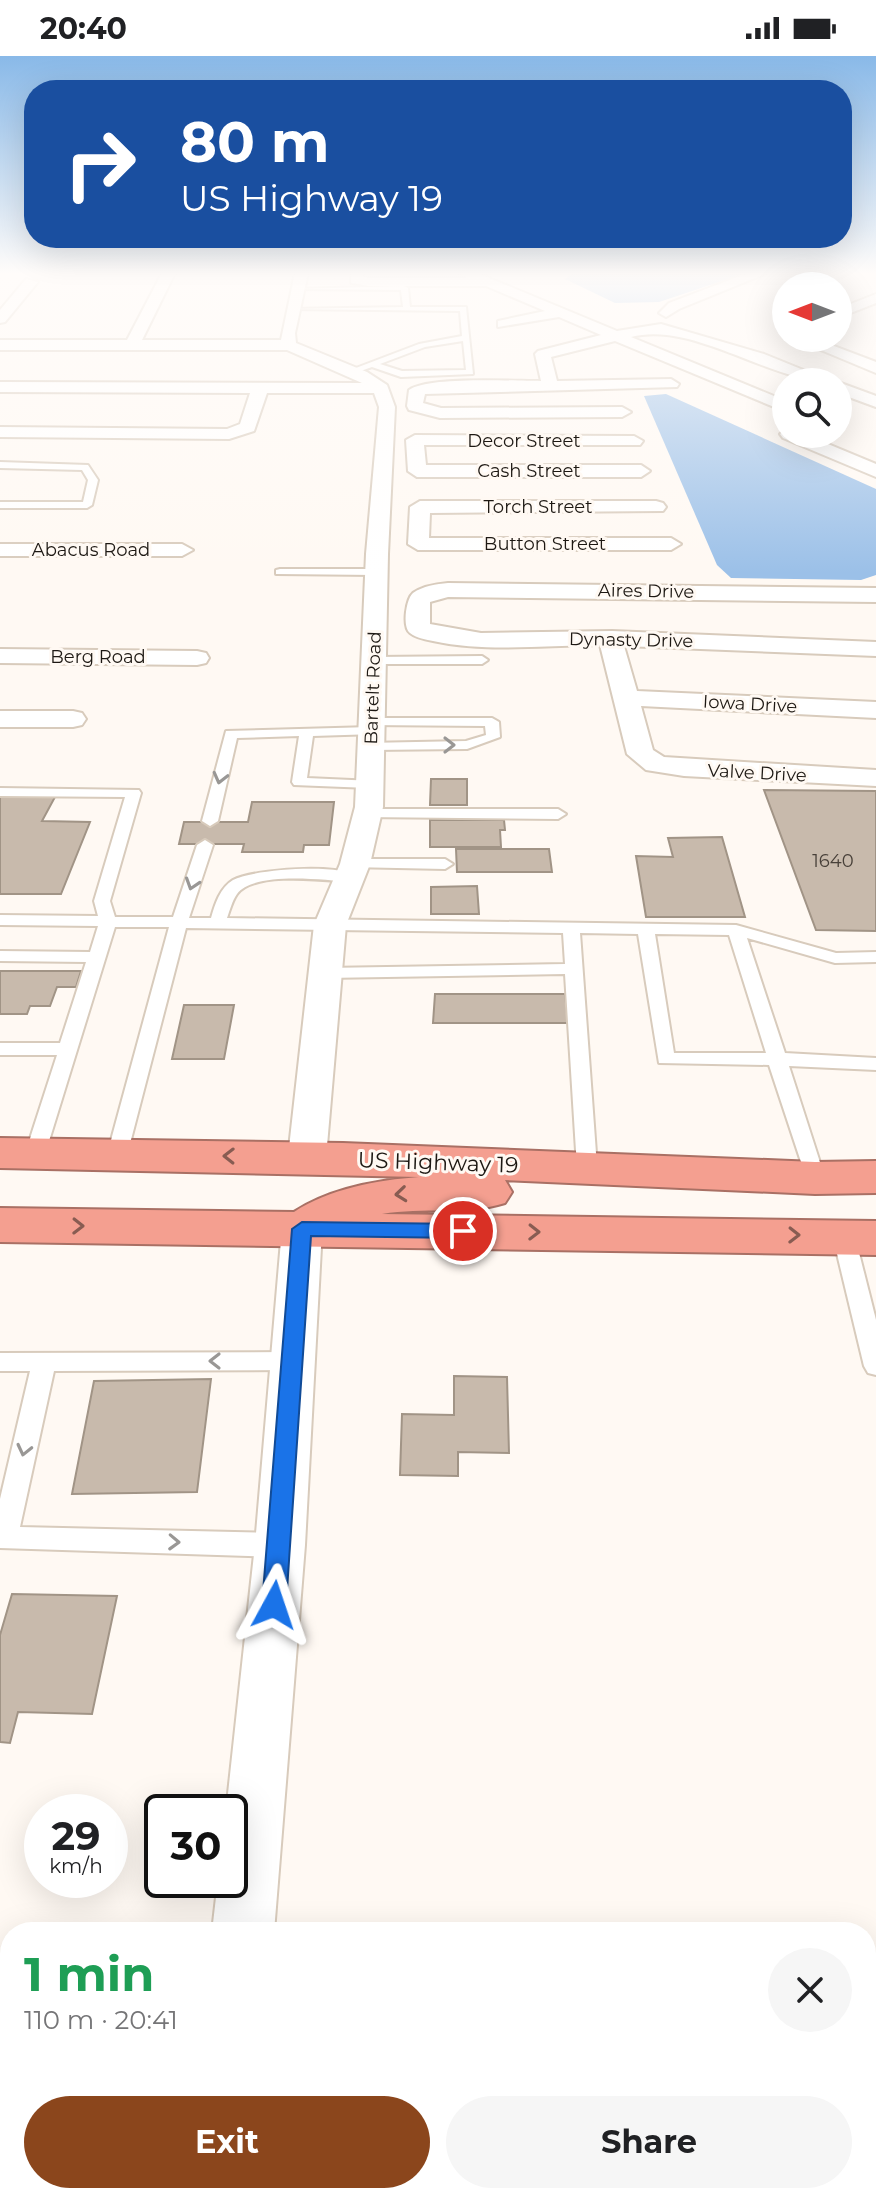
<!DOCTYPE html>
<html lang="en">
<head>
<meta charset="utf-8">
<style>
	body { margin:0; font-family:Montserrat,sans-serif; background:#f6f6f6; color:#202124; height:100vh; display:flex; flex-direction:column; font-size:30px; white-space:nowrap }
	* { box-sizing:border-box; margin:0 }
	p { font-size:26px; color:#757577 }
	.icon { flex:none; width:44px; height:44px; fill:none; stroke:currentColor; stroke-width:2; stroke-linecap:round; stroke-linejoin:round }
	.map { position:relative; flex:1; overflow:hidden }
	.drawer { position:absolute; left:0px; top:1866px; width:876px; height:282px; display:flex; flex-direction:column; background:#fff; border-radius:32px 32px 0 0; box-shadow:0 8px 32px #0002 }
	.drawer>* { flex:none }
	.banner { position:absolute; left:24px; top:24px; width:828px; height:168px; border-radius:32px; box-shadow:0 8px 32px #0002; background:#1a4fa0; color:#fff; overflow:hidden }
	.needle { width:52px; rotate:270deg }
	.controls { position:absolute; left:772px; top:216px; display:grid; gap:16px }
	.controls a { display:grid; place-items:center; width:80px; height:80px; border-radius:50%; background:#fff; box-shadow:0 8px 32px #0002; font-size:40px }
	.speed { position:absolute; left:24px; top:1738px; display:flex; gap:16px; font-size:40px; font-weight:700; text-align:center }
	.speed>* { display:grid; place-content:center; width:104px; height:104px; border-radius:50%; background:#fff; box-shadow:0 8px 32px #0002; line-height:1 }
	.speed small { font-size:20px; font-weight:400 }
	.speed .limit { border:4px solid #111; border-radius:12px; background:#fff; color:#111 }
	.pin { position:absolute; display:grid; place-items:center; width:68px; height:68px; color:#fff; margin:-34px; border:4px solid #fff; border-radius:50%; box-shadow:0 2px 8px #0007 }
	.me { position:absolute; width:88px; margin:-44px; rotate:5deg; stroke-linejoin:round; filter:drop-shadow(0 0 6px #0008) }
	.turn { display:flex; align-items:center; gap:28px; height:168px; padding:0 24px; font-size:36px }
	.turn .icon { width:104px; height:104px; stroke-width:2.5 }
	.turn b { display:block; font-size:56px; line-height:68px }
	.round { display:grid; place-items:center; flex:none; width:84px; height:84px; border-radius:42px; background:#f6f6f6 }
	.head { display:flex; align-items:center; justify-content:space-between; height:136px; padding:0 24px }
	h1 { font-size:48px; font-weight:700; line-height:60px; color:#1e9e55 }
	.primary-button { display:flex; gap:16px; margin-top:auto; padding:16px 24px }
	.primary-button a { flex:1; height:92px; border-radius:48px; background:#8b461c; color:#fff; font-size:32px; font-weight:700; line-height:92px; text-align:center }
	.primary-button a+a { background:#f6f6f6; color:#202124 }
	.status { display:flex; justify-content:space-between; align-items:center; height:56px; padding:0 40px; background:#fff; direction:ltr }
	.status svg { height:22px; fill:currentColor }
	.map>svg:first-child { display:block }
</style>
</head>
<body>
<div class="status"><b>20:40</b><svg viewBox="0 0 49 12"><path d="M0 12V9h3v3zM5 12V6h3v6zM10 12V3h3v9zM15 12V0h3v12zM26 1h20v11H26zM47 4h2v5h-2z"/></svg></div>
<div class="map">
<svg width="876" height="2147" viewBox="0 0 876 2147">
	<rect width="100%" height="100%" fill="#fff9f3"/>
	<g fill="#9bc0e8">
		<path d="M 573,217 L 746,217 L 659,246 L 615,247 L 565,223 Z"/>
		<path d="M 666,338 L 876,433 L 876,519 L 861,524 L 731,522 L 717,509 L 644,340 Z"/>
	</g>
	<g fill="#c8baac" stroke="#a19486" stroke-width="2">
		<path d="M 431,723 L 467,723 L 467,749 L 430,749 Z"/>
		<path d="M 764,734 L 876,735 L 876,875 L 816,874 Z"/>
		<path d="M 0,740 L 55,741 L 42,765 L 90,766 L 61,838 L 0,838 Z"/>
		<path d="M 252,746 L 334,746 L 329,789 L 304,789 L 303,796 L 242,796 L 244,788 L 179,788 L 184,766 L 248,766 Z"/>
		<path d="M 430,764 L 504,764 L 505,774 L 500,774 L 501,791 L 430,791 Z"/>
		<path d="M 722,781 L 745,861 L 646,861 L 636,800 L 673,801 L 668,782 Z"/>
		<path d="M 456,793 L 549,793 L 552,816 L 457,816 Z"/>
		<path d="M 477,830 L 479,858 L 431,858 L 431,831 Z"/>
		<path d="M 0,915 L 81,915 L 76,931 L 57,931 L 50,950 L 30,950 L 27,958 L 0,958 Z"/>
		<path d="M 435,938 L 565,938 L 568,967 L 433,967 Z"/>
		<path d="M 184,949 L 234,949 L 224,1003 L 172,1003 Z"/>
		<path d="M 454,1320 L 507,1321 L 509,1397 L 458,1396 L 458,1420 L 400,1419 L 402,1358 L 454,1359 Z"/>
		<path d="M 211,1323 L 197,1436 L 72,1438 L 94,1325 Z"/>
		<path d="M 12,1538 L 117,1540 L 92,1658 L 18,1656 L 10,1687 L 0,1686 L 0,1579 Z"/>
	</g>
	<g fill="none" stroke-linecap="round" stroke-linejoin="round">
		<g stroke="#d8cbbc" stroke-width="4">
			<g id="lane">
				<path d="M 404,230 L 408,232 L 410,251 L 466,251 L 473,318 L 401,321 L 372,311 L 352,318 L 348,315 L 419,288 L 462,280 L 460,255 L 289,253 L 403,251 L 401,234 L 294,233 ZM 463,285 L 466,314 L 402,315 L 380,308 L 425,291 Z"/>
				<path d="M 0,406 L 88,409 L 98,424 L 92,449 L 87,452 L 0,452 L 0,446 L 83,446 L 88,424 L 82,414 L 0,412 Z"/>
				<path d="M 280,513 L 376,513 L 382,516 L 376,519 L 276,518 L 276,514 Z"/>
				<path d="M 374,601 L 482,600 L 488,604 L 482,608 L 369,608 L 369,602 Z"/>
				<path d="M 372,662 L 492,662 L 499,666 L 500,681 L 467,693 L 371,694 L 364,690 L 366,687 L 466,685 L 486,679 L 485,670 L 367,669 L 365,666 Z"/>
				<path d="M 371,671 L 378,675 L 376,678 L 313,680 L 307,722 L 374,725 L 376,728 L 369,732 L 294,729 L 292,726 L 299,680 L 237,682 L 218,765 L 210,770 L 202,765 L 226,675 Z"/>
				<path d="M 0,732 L 139,734 L 141,737 L 110,845 L 115,861 L 173,861 L 197,789 L 205,784 L 213,789 L 189,862 L 211,862 C 215,848 220,832 233,824 C 253,813 342,807 358,821 L 350,826 C 324,824 254,815 237,838 C 232,845 230,854 227,862 L 736,869 L 836,897 L 876,896 L 876,906 L 835,907 L 747,882 L 785,997 L 876,1002 L 876,1014 L 789,1010 L 825,1122 L 822,1127 L 808,1127 L 769,1009 L 659,1007 L 638,878 L 580,877 L 597,1111 L 594,1116 L 580,1116 L 577,1111 L 565,918 L 325,922 L 316,917 L 325,912 L 565,908 L 563,877 L 186,872 L 127,1099 L 117,1106 L 107,1099 L 169,871 L 115,871 L 45,1098 L 42,1103 L 28,1103 L 25,1098 L 57,999 L 0,999 L 0,987 L 60,987 L 86,906 L 0,905 L 0,895 L 90,896 L 98,870 L 0,869 L 0,859 L 98,860 L 94,845 L 125,741 L 0,740 ZM 655,878 L 729,879 L 766,997 L 674,997 Z"/>
				<path d="M 367,753 L 558,753 L 566,758 L 558,763 L 362,761 L 362,755 Z"/>
				<path d="M 355,803 L 445,803 L 453,808 L 445,813 L 349,811 L 347,808 Z"/>
				<path d="M 844,1173 L 852,1175 L 855,1181 L 876,1264 L 876,1319 L 868,1317 L 864,1310 L 833,1181 L 836,1175 Z"/>
				<path d="M 293,1296 L 301,1298 L 305,1305 L 301,1312 L 293,1314 L 54,1315 L 20,1471 L 280,1477 L 289,1481 L 293,1489 L 289,1497 L 280,1501 L 0,1492 L 0,1443 L 30,1315 L 0,1315 L 0,1297 Z"/>
			</g>
		</g>
		<g stroke="#d8cbbc" stroke-width="4">
			<g id="street">
				<path d="M 162,217 L 175,217 L 142,284 L 281,284 L 295,217 L 308,217 L 295,277 L 296,287 L 367,316 L 387,329 L 395,351 L 388,498 L 383,751 L 370,808 L 346,869 L 326,1101 L 321,1110 L 307,1114 L 293,1110 L 288,1101 L 314,869 L 340,808 L 355,751 L 366,498 L 379,351 L 374,337 L 267,337 L 254,375 L 229,383 L 0,381 L 0,371 L 227,373 L 240,368 L 250,337 L 0,336 L 0,326 L 362,327 L 287,294 L 0,294 L 0,284 L 127,284 Z"/>
				<path d="M 351,217 L 363,217 L 363,221 L 369,222 L 467,222 L 460,217 L 477,217 L 617,275 L 661,268 L 764,298 L 833,326 C 769,326 694,265 631,281 L 786,345 L 786,356 L 615,285 L 551,301 L 557,325 L 671,323 L 679,328 L 677,331 L 425,338 L 423,347 L 441,352 L 622,351 L 631,356 L 622,361 L 440,362 L 409,354 L 407,350 L 409,334 C 427,320 514,325 541,325 L 535,298 L 538,295 L 601,279 L 559,261 L 498,271 L 498,265 L 545,255 L 486,230 L 369,230 L 351,227 Z"/>
				<path d="M 748,217 L 767,217 L 679,253 L 666,261 L 659,257 L 669,247 Z"/>
				<path d="M 26,223 L 38,226 L 5,266 L 0,267 L 0,254 Z"/>
				<path d="M 876,238 L 876,247 L 838,262 L 838,253 Z"/>
				<path d="M 792,282 L 813,282 L 876,306 L 876,317 Z"/>
				<path d="M 838,326 L 876,340 L 876,351 L 838,337 Z"/>
				<path d="M 786,373 L 786,378 L 804,378 L 876,408 L 876,421 L 783,382 L 780,378 Z"/>
				<path d="M 415,379 L 634,380 L 643,385 L 640,389 L 424,389 L 426,409 L 641,409 L 650,415 L 641,421 L 417,421 L 408,415 L 406,384 Z"/>
				<path d="M 420,445 L 656,445 L 663,447 L 666,451 L 663,455 L 430,457 L 429,482 L 671,482 L 681,488 L 671,494 L 418,494 L 408,488 L 410,451 Z"/>
				<path d="M 0,488 L 182,488 L 193,494 L 182,500 L 0,500 Z"/>
				<path d="M 448,527 L 876,532 L 876,546 L 448,541 L 430,546 L 430,568 L 481,577 L 612,575 L 876,586 L 876,600 L 624,590 L 637,635 L 876,646 L 876,662 L 641,650 L 653,694 L 664,701 L 876,714 L 876,730 L 684,720 L 646,714 L 627,698 L 600,589 C 545,589 488,597 433,585 C 427,584 416,582 410,577 C 402,571 406,543 413,537 C 423,530 436,528 448,527 Z"/>
				<path d="M 0,593 L 197,595 L 206,597 L 209,602 L 206,607 L 197,609 L 0,607 Z"/>
				<path d="M 0,655 L 73,655 L 82,657 L 86,663 L 82,669 L 73,671 L 0,671 Z"/>
				<path d="M 302,1158 L 316,1163 L 322,1173 L 305,1489 L 274,1876 L 212,1876 L 218,1824 L 230,1824 L 230,1756 L 226,1756 L 255,1489 L 282,1173 L 288,1163 Z"/>
				<rect x="0" y="2051" width="10" height="68"/>
				<path d="M 866,2072 L 876,2072 L 876,2140 L 861,2138 L 866,2138 Z"/>
				<path d="M 184,2138 L 252,2138 L 252,2147 L 182,2147 Z"/>
				<path d="M 741,2138 L 809,2138 L 811,2147 L 741,2147 Z"/>
			</g>
		</g>
		<g stroke="#a97064" stroke-width="4">
			<path id="highway" d="M 0,1082 L 343,1087 L 815,1106 L 876,1105 L 876,1137 L 815,1138 L 505,1124 L 512,1136 L 505,1147 C 466,1159 423,1151 382,1158 L 876,1165 L 876,1199 L 0,1186 L 0,1152 L 294,1156 C 329,1133 377,1124 419,1121 L 0,1112 Z"/>
		</g>
		<use href="#lane" fill="#fff" fill-rule="evenodd"/>
		<use href="#street" fill="#fff" fill-rule="evenodd"/>
		<use href="#highway" fill="#f49f90" fill-rule="evenodd"/>
	</g>
	<defs><path id="oneway-chevron" d="M-2-3.5L2.5 0L-2 3.5" fill="none" stroke-width="1.6" stroke-linecap="round" stroke-linejoin="round" transform="scale(2)"/></defs>
	<g stroke="#999795">
		<use href="#oneway-chevron" transform="translate(449 689)"/>
		<use href="#oneway-chevron" transform="translate(220 722) rotate(104)"/>
		<use href="#oneway-chevron" transform="translate(192 828) rotate(108)"/>
		<use href="#oneway-chevron" transform="translate(215 1305) rotate(180)"/>
		<use href="#oneway-chevron" transform="translate(24 1394) rotate(103)"/>
		<use href="#oneway-chevron" transform="translate(174 1486) rotate(2)"/>
	</g>
	<g stroke="#885c52">
		<use href="#oneway-chevron" transform="translate(229 1100) rotate(-179)"/>
		<use href="#oneway-chevron" transform="translate(401 1138) rotate(174)"/>
		<use href="#oneway-chevron" transform="translate(78 1170) rotate(1)"/>
		<use href="#oneway-chevron" transform="translate(534 1176) rotate(1)"/>
		<use href="#oneway-chevron" transform="translate(794 1179) rotate(1)"/>
	</g>
	<linearGradient id="sky" x2="0" y2="1"><stop stop-color="#89b9e8"/><stop offset="0.42" stop-color="#fffcfa"/><stop offset="1" stop-color="#fffcfa" stop-opacity="0"/></linearGradient>
	<rect width="876" height="517" fill="url(#sky)"/>
	<path fill="#1a73e8" stroke="#114b97" stroke-width="2" d="M 302,1166 L 463,1168 L 473,1175 L 463,1182 L 311,1180 L 286,1549 L 283,1557 L 274,1560 L 265,1557 L 262,1549 L 292,1173 Z"/>
	<g text-anchor="middle" stroke-width="6" stroke-linejoin="round" paint-order="stroke">
		<g font-size="18" fill="#1d1813" stroke="#fff9f3">
			<text x="524" y="391">Decor Street</text>
			<text x="529" y="421">Cash Street</text>
			<text x="538" y="457">Torch Street</text>
			<text x="545" y="494">Button Street</text>
			<text x="91" y="500">Abacus Road</text>
			<text transform="translate(646 535) rotate(1)" y="6">Aires Drive</text>
			<text transform="translate(631 584) rotate(1)" y="6">Dynasty Drive</text>
			<text x="98" y="607">Berg Road</text>
			<text transform="translate(373 632) rotate(-88)" y="6">Bartelt Road</text>
			<text transform="translate(750 648) rotate(3)" y="6">Iowa Drive</text>
			<text transform="translate(757 717) rotate(3)" y="6">Valve Drive</text>
		</g>
		<g font-size="18" fill="#484039">
			<text x="833" y="811">1640</text>
		</g>
		<g font-size="22" fill="#1d1813" stroke="#fff9f3">
			<text transform="translate(438 1106) rotate(2)" y="8">US Highway 19</text>
		</g>
	</g>
</svg>
<div class="controls">
<a><svg class="needle" viewBox="-14 -14 28 28"><path d="M0-13l5 13h-10z" fill="#e53935"/><path d="M0 13l5-13h-10z" fill="#757577"/></svg></a>
<a><svg class="icon" aria-label="search" viewBox="0 0 24 24"><circle cx="10" cy="10" r="6"/><path d="M15 15l6 6"/></svg></a>
</div>
<div class="speed"><div>29<small>km/h</small></div><div class="limit">30</div></div>
<div class="pin" style="left:463px;top:1175px;background:#d93025"><svg class="icon" aria-label="arrive" viewBox="0 0 24 24"><path d="M6 21V4h12l-3 4 3 4H6"/></svg></div>
<svg class="me" style="left:274px;top:1549px" viewBox="-20 -20 40 40"><path d="M0-17L14 15 0 8-14 15z" fill="#1a73e8" stroke="#fff" stroke-width="4"/></svg>
<div class="banner">
<div class="turn"><svg class="icon" aria-label="right" viewBox="0 0 24 24"><path d="M7 20v-9h11M14 6l5 5-5 5"/></svg><div><b>80 m</b>US Highway 19</div></div>
</div>
<section class="drawer">
<div class="head"><div><h1>1 min</h1><p>110 m · 20:41</p></div><a class="round"><svg class="icon" aria-label="close" viewBox="0 0 24 24"><path d="M6 6l12 12M18 6L6 18"/></svg></a></div>
<div class="primary-button"><a>Exit</a><a>Share</a></div>
</section>
</div>
</body>
</html>
